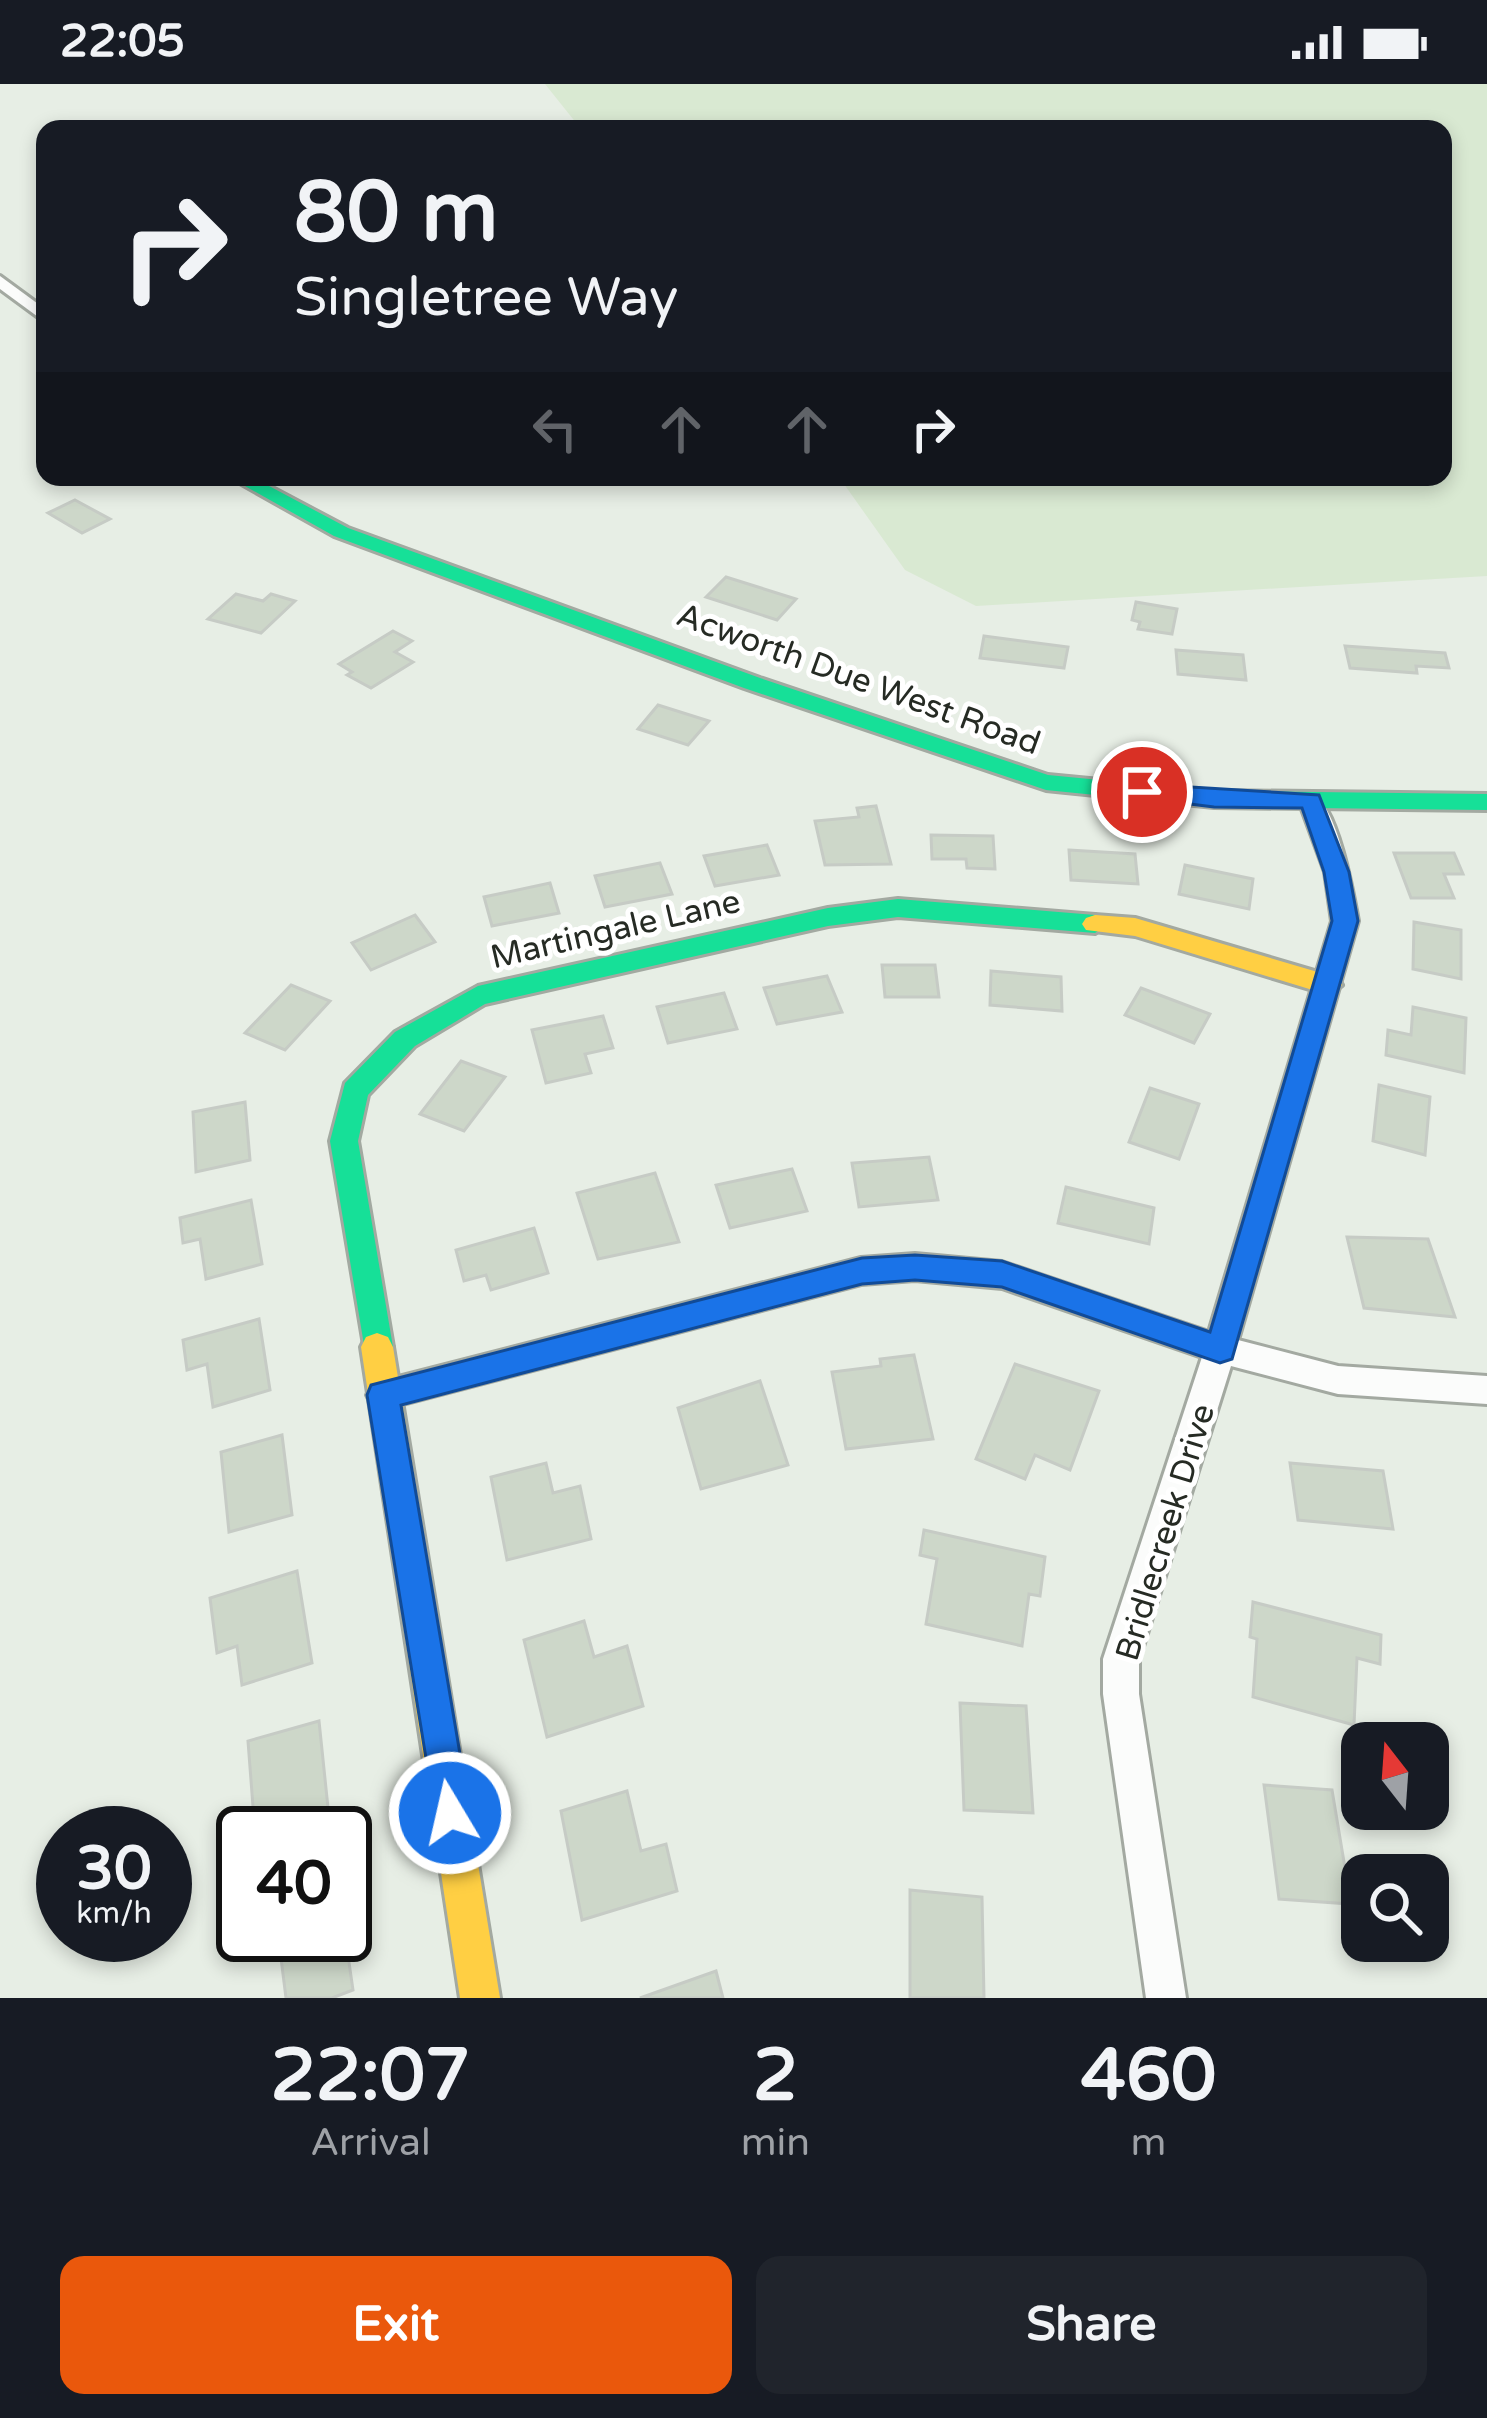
<!DOCTYPE html>
<html lang="en">
<head>
<meta charset="utf-8">
<style>
	body { margin:0; font-family:"Varela Round",sans-serif; background:#20242c; color:#f1f3f6; height:100vh; display:flex; flex-direction:column; font-size:45px; white-space:nowrap }
	* { box-sizing:border-box; margin:0 }
	p { font-size:39px; color:#9ea1a6 }
	.icon { flex:none; width:66px; height:66px; fill:none; stroke:currentColor; stroke-width:2; stroke-linecap:round; stroke-linejoin:round }
	.map { position:relative; height:1914px; overflow:hidden }
	.side { display:flex; flex-direction:column; background:#171b24; flex:1 }
	.side>* { flex:none }
	.top-card { position:absolute; left:36px; top:36px; width:1416px; height:366px; border-radius:24px; box-shadow:0 6px 18px #0003; background:#171b24; color:#f1f3f6; overflow:hidden }
	.needle { width:78px; rotate:343deg }
	.controls { position:absolute; left:1341px; top:1638px; display:grid; gap:24px }
	.controls a { display:grid; place-items:center; width:108px; height:108px; border-radius:24px; background:#171b24; box-shadow:0 6px 18px #0003; font-size:60px }
	.speed { position:absolute; left:36px; top:1722px; display:flex; gap:24px; font-size:60px; font-weight:700; text-align:center }
	.speed>* { display:grid; place-content:center; width:156px; height:156px; border-radius:50%; background:#171b24; box-shadow:0 6px 18px #0003; line-height:1 }
	.speed small { font-size:30px; font-weight:400 }
	.speed .limit { border:6px solid #111; border-radius:18px; background:#fff; color:#111 }
	.pin { position:absolute; display:grid; place-items:center; width:102px; height:102px; color:#fff; margin:-51px; border:6px solid #fff; border-radius:50%; box-shadow:0 3px 12px #0007 }
	.me { position:absolute; width:132px; margin:-66px; rotate:351deg; stroke-linejoin:round; filter:drop-shadow(0 0 9px #0008) }
	.turn { display:flex; align-items:center; gap:42px; height:252px; padding:0 60px; font-size:54px }
	.turn .icon { width:156px; height:156px; stroke-width:2.5 }
	.turn b { display:block; font-size:84px; line-height:102px }
	.lanes { display:flex; align-items:center; height:114px; padding:0 60px; background:#0003; justify-content:center; gap:60px; direction:ltr }
	.lanes .off { opacity:.35 }
	.eta { display:flex; justify-content:space-evenly; align-items:center; height:204px; text-align:center }
	.eta b { font-size:72px; font-weight:700; line-height:84px }
	.action { display:flex; gap:24px; margin-top:auto; padding:24px 60px }
	.action a { flex:1; height:138px; border-radius:24px; background:#ea580c; color:#fff; font-size:48px; font-weight:700; line-height:138px; text-align:center }
	.action a+a { background:#20242c; color:#f1f3f6 }
	.status { display:flex; justify-content:space-between; align-items:center; height:84px; padding:0 60px; background:#171b24; direction:ltr }
	.status svg { height:33px; fill:currentColor }
	.map>svg:first-child { display:block }
</style>
</head>
<body>
<div class="status"><b>22:05</b><svg viewBox="0 0 49 12"><path d="M0 12V9h3v3zM5 12V6h3v6zM10 12V3h3v9zM15 12V0h3v12zM26 1h20v11H26zM47 4h2v5h-2z"/></svg></div>
<div class="map">
<svg width="1487" height="1914" viewBox="0 0 1487 1914">
	<rect width="100%" height="100%" fill="#e7eee5"/>
	<path fill="#d9e9d2" d="M 545,0 L 1487,0 L 1487,492 L 976,522 L 905,486 L 839,393 L 1443,393 L 1443,45 L 581,45 Z"/>
	<g fill="#cdd7c9" stroke="#c6cbc5" stroke-width="3">
		<path d="M 75,416 L 110,435 L 82,449 L 48,429 Z"/>
		<path d="M 726,493 L 796,515 L 777,536 L 706,513 Z"/>
		<path d="M 236,510 L 263,517 L 271,510 L 295,517 L 261,549 L 208,535 Z"/>
		<path d="M 1136,518 L 1177,525 L 1172,550 L 1138,545 L 1140,538 L 1132,536 Z"/>
		<path d="M 393,547 L 412,557 L 395,568 L 413,578 L 371,604 L 347,591 L 352,588 L 339,580 Z"/>
		<path d="M 984,552 L 1068,563 L 1064,584 L 980,574 Z"/>
		<path d="M 1345,562 L 1445,569 L 1449,584 L 1416,582 L 1417,589 L 1350,584 Z"/>
		<path d="M 1176,566 L 1243,571 L 1246,596 L 1178,590 Z"/>
		<path d="M 658,621 L 709,637 L 688,661 L 638,645 Z"/>
		<path d="M 876,722 L 891,780 L 825,781 L 815,737 L 859,733 L 857,724 Z"/>
		<path d="M 931,751 L 993,752 L 995,785 L 967,784 L 966,775 L 932,775 Z"/>
		<path d="M 767,761 L 779,791 L 715,802 L 704,772 Z"/>
		<path d="M 1069,766 L 1135,770 L 1138,800 L 1071,796 Z"/>
		<path d="M 1394,769 L 1454,769 L 1463,790 L 1444,790 L 1454,814 L 1411,814 Z"/>
		<path d="M 660,779 L 672,810 L 605,823 L 595,792 Z"/>
		<path d="M 1185,781 L 1253,795 L 1249,825 L 1179,810 Z"/>
		<path d="M 550,799 L 559,829 L 492,842 L 484,813 Z"/>
		<path d="M 415,831 L 435,858 L 371,886 L 352,859 Z"/>
		<path d="M 1414,838 L 1461,846 L 1461,895 L 1413,885 Z"/>
		<path d="M 882,881 L 935,881 L 939,913 L 885,913 Z"/>
		<path d="M 991,887 L 1061,893 L 1062,927 L 990,921 Z"/>
		<path d="M 827,892 L 842,928 L 777,940 L 764,904 Z"/>
		<path d="M 291,901 L 330,917 L 285,966 L 245,949 Z"/>
		<path d="M 1141,904 L 1210,930 L 1194,959 L 1125,931 Z"/>
		<path d="M 724,909 L 737,945 L 668,959 L 657,923 Z"/>
		<path d="M 1413,923 L 1466,934 L 1464,989 L 1386,971 L 1388,946 L 1411,951 Z"/>
		<path d="M 603,932 L 613,964 L 585,970 L 591,989 L 546,999 L 532,946 Z"/>
		<path d="M 461,977 L 505,993 L 464,1047 L 420,1030 Z"/>
		<path d="M 1379,1001 L 1430,1013 L 1425,1071 L 1373,1057 Z"/>
		<path d="M 1150,1004 L 1199,1020 L 1179,1075 L 1129,1058 Z"/>
		<path d="M 245,1018 L 250,1076 L 196,1088 L 193,1028 Z"/>
		<path d="M 929,1073 L 938,1116 L 859,1123 L 852,1079 Z"/>
		<path d="M 792,1085 L 807,1127 L 730,1144 L 716,1101 Z"/>
		<path d="M 655,1089 L 679,1158 L 598,1175 L 577,1109 Z"/>
		<path d="M 1066,1103 L 1154,1124 L 1149,1160 L 1058,1139 Z"/>
		<path d="M 251,1116 L 262,1180 L 206,1195 L 200,1155 L 183,1159 L 180,1134 Z"/>
		<path d="M 534,1144 L 548,1189 L 491,1206 L 486,1191 L 464,1197 L 456,1166 Z"/>
		<path d="M 1347,1153 L 1428,1155 L 1455,1233 L 1364,1224 Z"/>
		<path d="M 259,1235 L 270,1306 L 213,1323 L 207,1280 L 187,1286 L 183,1256 Z"/>
		<path d="M 914,1271 L 933,1355 L 846,1365 L 832,1288 L 881,1282 L 880,1275 Z"/>
		<path d="M 1015,1280 L 1099,1307 L 1070,1386 L 1035,1371 L 1025,1395 L 976,1375 Z"/>
		<path d="M 760,1297 L 788,1381 L 701,1405 L 678,1324 Z"/>
		<path d="M 282,1351 L 292,1431 L 229,1448 L 221,1368 Z"/>
		<path d="M 546,1379 L 553,1409 L 580,1402 L 591,1455 L 507,1476 L 491,1393 Z"/>
		<path d="M 1290,1379 L 1383,1387 L 1393,1445 L 1298,1436 Z"/>
		<path d="M 924,1446 L 1045,1473 L 1040,1512 L 1029,1510 L 1022,1562 L 926,1540 L 937,1475 L 920,1471 Z"/>
		<path d="M 297,1487 L 312,1579 L 242,1601 L 237,1562 L 217,1569 L 210,1514 Z"/>
		<path d="M 1253,1518 L 1381,1551 L 1380,1580 L 1357,1574 L 1354,1641 L 1253,1613 L 1257,1555 L 1250,1553 Z"/>
		<path d="M 584,1537 L 594,1573 L 627,1562 L 643,1622 L 547,1653 L 524,1556 Z"/>
		<path d="M 960,1619 L 1026,1622 L 1033,1729 L 964,1726 Z"/>
		<path d="M 319,1637 L 330,1743 L 309,1749 L 255,1749 L 248,1657 Z"/>
		<path d="M 1264,1701 L 1332,1706 L 1351,1820 L 1279,1815 Z"/>
		<path d="M 627,1707 L 641,1767 L 666,1760 L 677,1807 L 582,1836 L 561,1727 Z"/>
		<path d="M 910,1806 L 982,1813 L 984,1914 L 910,1914 Z"/>
		<path d="M 265,1851 L 345,1851 L 353,1906 L 332,1914 L 286,1914 L 280,1866 L 267,1870 Z"/>
		<path d="M 716,1887 L 723,1914 L 640,1914 Z"/>
	</g>
	<g fill="none" stroke-linecap="round" stroke-linejoin="round">
		<g stroke="#a3a9a1" stroke-width="6">
			<g id="street">
				<path d="M 0,192 L 45,225 L 45,238 L 0,205 Z"/>
				<path d="M 1311,709 C 1337,719 1353,809 1358,837 L 1238,1256 L 1338,1282 L 1487,1292 L 1487,1320 L 1338,1310 L 1231,1282 L 1139,1575 L 1139,1610 L 1186,1914 L 1146,1914 L 1103,1610 L 1103,1575 L 1202,1273 L 1002,1204 L 915,1196 L 861,1200 L 383,1325 L 372,1321 L 367,1311 L 372,1301 L 383,1297 L 861,1174 L 915,1170 L 1002,1178 L 1209,1248 L 1332,837 L 1325,788 L 1299,717 Z"/>
			</g>
		</g>
		<g stroke="#a3a9a1" stroke-width="6">
			<g id="fast">
				<path d="M 229,393 L 252,393 L 348,444 L 760,594 L 1048,691 L 1214,707 L 1487,710 L 1487,726 L 1214,723 L 1046,706 L 744,604 L 334,452 Z"/>
				<path d="M 898,815 L 1095,831 L 1108,840 L 1095,849 L 898,833 L 828,842 L 485,920 L 415,962 L 368,1011 L 358,1057 L 393,1263 L 388,1273 L 377,1277 L 366,1273 L 330,1057 L 345,999 L 395,948 L 478,902 L 828,824 Z"/>
			</g>
		</g>
		<g stroke="#a3a9a1" stroke-width="6">
			<g id="slow">
				<path d="M 1095,831 L 1135,834 L 1338,894 L 1342,901 L 1329,911 L 1135,852 L 1086,846 L 1082,840 L 1086,834 Z"/>
				<path d="M 377,1249 L 388,1253 L 393,1263 L 500,1914 L 460,1914 L 361,1263 L 366,1253 Z"/>
			</g>
		</g>
		<use href="#street" fill="#fbfcfb" fill-rule="evenodd"/>
		<use href="#fast" fill="#16e098" fill-rule="evenodd"/>
		<use href="#slow" fill="#ffcf43" fill-rule="evenodd"/>
	</g>
	<path fill="#1a73e8" stroke="#114b97" stroke-width="3" d="M 1142,700 L 1319,711 L 1349,788 L 1358,837 L 1232,1275 L 1220,1279 L 1002,1203 L 915,1196 L 862,1200 L 401,1321 L 470,1729 L 464,1742 L 450,1748 L 437,1742 L 367,1311 L 371,1301 L 862,1174 L 915,1171 L 1002,1177 L 1210,1248 L 1332,837 L 1324,788 L 1302,724 L 1214,723 L 1134,713 L 1130,708 Z"/>
	<g text-anchor="middle" stroke-width="10" stroke-linejoin="round" paint-order="stroke">
		<g font-size="33" fill="#262b24" stroke="#fff">
			<text transform="translate(859 594) rotate(20)" y="12">Acworth Due West Road</text>
			<text transform="translate(615 844) rotate(-13)" y="12">Martingale Lane</text>
			<text transform="translate(1164 1448) rotate(-73)" y="12">Bridlecreek Drive</text>
		</g>
	</g>
</svg>
<div class="controls">
<a><svg class="needle" viewBox="-14 -14 28 28"><path d="M0-13l5 13h-10z" fill="#e53935"/><path d="M0 13l5-13h-10z" fill="#9ea1a6"/></svg></a>
<a><svg class="icon" aria-label="search" viewBox="0 0 24 24"><circle cx="10" cy="10" r="6"/><path d="M15 15l6 6"/></svg></a>
</div>
<div class="speed"><div>30<small>km/h</small></div><div class="limit">40</div></div>
<div class="pin" style="left:1142px;top:708px;background:#d93025"><svg class="icon" aria-label="arrive" viewBox="0 0 24 24"><path d="M6 21V4h12l-3 4 3 4H6"/></svg></div>
<svg class="me" style="left:450px;top:1729px" viewBox="-20 -20 40 40"><circle r="17" fill="#1a73e8" stroke="#fff" stroke-width="3"/><path d="M0-11L8 9 0 5-8 9z" fill="#fff"/></svg>
<div class="top-card">
<div class="turn"><svg class="icon" aria-label="right" viewBox="0 0 24 24"><path d="M7 20v-9h11M14 6l5 5-5 5"/></svg><div><b>80 m</b>Singletree Way</div></div>
<div class="lanes"><svg class="icon off" aria-label="left" viewBox="0 0 24 24"><path d="M17 20v-9H6M10 6l-5 5 5 5"/></svg><svg class="icon off" aria-label="ahead" viewBox="0 0 24 24"><path d="M12 20V5M6 11l6-6 6 6"/></svg><svg class="icon off" aria-label="ahead" viewBox="0 0 24 24"><path d="M12 20V5M6 11l6-6 6 6"/></svg><svg class="icon" aria-label="right" viewBox="0 0 24 24"><path d="M7 20v-9h11M14 6l5 5-5 5"/></svg></div>
</div>
</div>
<section class="side">
<div class="eta">
<div><b>22:07</b><p>Arrival</p></div>
<div><b>2</b><p>min</p></div>
<div><b>460</b><p>m</p></div>
</div>
<div class="action"><a>Exit</a><a>Share</a></div>
</section>
</body>
</html>
